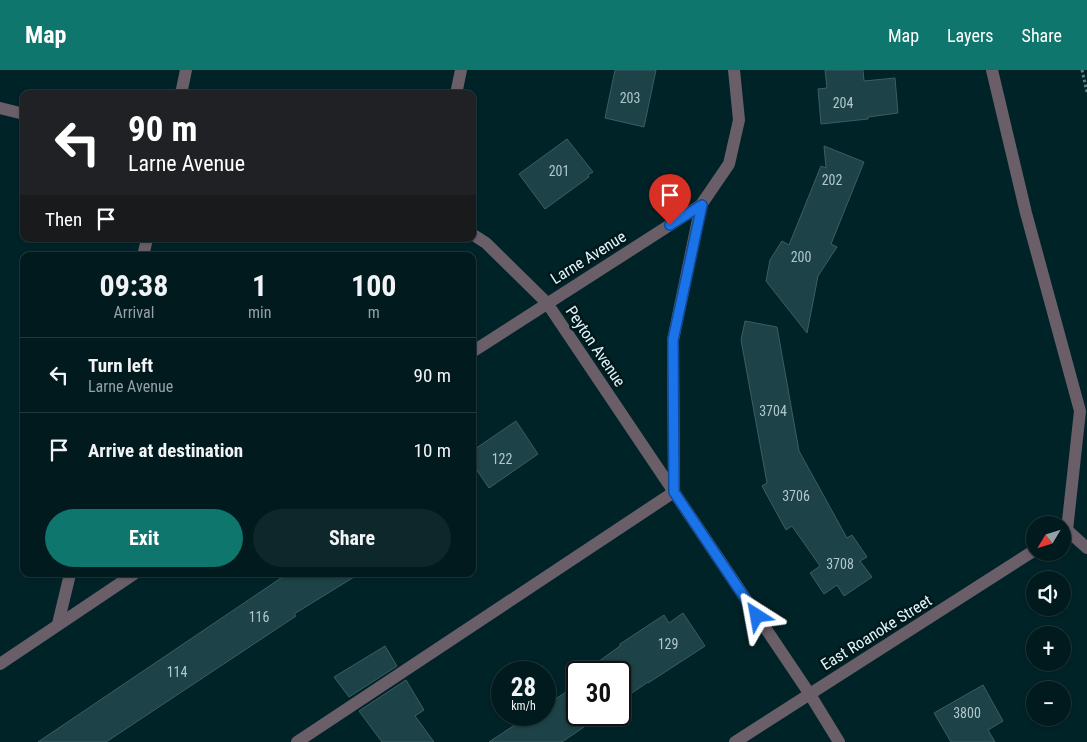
<!DOCTYPE html>
<html lang="en">
<head>
<meta charset="utf-8">
<style>
	body { margin:0; font-family:"Roboto Condensed",sans-serif; background:#0e272b; color:#f1f3f6; height:100vh; display:flex; flex-direction:column; font-size:19px; white-space:nowrap }
	* { box-sizing:border-box; margin:0 }
	p { font-size:16px; color:#95a1a4 }
	.icon { flex:none; width:28px; height:28px; fill:none; stroke:currentColor; stroke-width:2; stroke-linecap:round; stroke-linejoin:round }
	.map { position:relative; flex:1; overflow:hidden }
	.drawer { position:absolute; left:20px; top:182px; width:456px; height:325px; display:flex; flex-direction:column; background:#001a1e; border-radius:10px; box-shadow:0 1px 4px #0004,0 0 0 1px #22383c }
	.drawer>* { flex:none }
	.top-card { position:absolute; left:20px; top:20px; width:456px; height:152px; border-radius:10px; box-shadow:0 1px 4px #0004,0 0 0 1px #22383c; background:#202124; color:#fff; overflow:hidden }
	.needle { width:32px; rotate:232deg }
	.tools { position:absolute; left:1026px; top:446px; display:grid; gap:10px }
	.tools a { display:grid; place-items:center; width:45px; height:45px; border-radius:50%; background:#001a1e; box-shadow:0 1px 4px #0004,0 0 0 1px #22383c; font-size:25px }
	.speed { position:absolute; left:491px; top:591px; display:flex; gap:10px; font-size:25px; font-weight:700; text-align:center }
	.speed>* { display:grid; place-content:center; width:65px; height:65px; border-radius:50%; background:#001a1e; box-shadow:0 1px 4px #0004,0 0 0 1px #22383c; line-height:1 }
	.speed small { font-size:12px; font-weight:400 }
	.speed .limit { border:2px solid #111; border-radius:8px; background:#fff; color:#111 }
	.pin { position:absolute; display:grid; place-items:center; width:42px; height:42px; color:#fff; margin:-51px -21px; border-radius:50% 50% 50% 0; rotate:-45deg; box-shadow:0 0 5px #0007 }
	.pin .icon { rotate:45deg }
	.me { position:absolute; width:55px; margin:-28px; rotate:326deg; stroke-linejoin:round; filter:drop-shadow(0 0 4px #0008) }
	.turn { display:flex; align-items:center; gap:18px; height:105px; padding:0 25px; font-size:22px }
	.turn .icon { width:65px; height:65px; stroke-width:2.5 }
	.turn b { display:block; font-size:35px; line-height:42px }
	.then { display:flex; align-items:center; height:48px; padding:0 25px; background:#0003; gap:10px; font-size:19px }
	.eta { display:flex; justify-content:space-evenly; align-items:center; height:85px; text-align:center }
	.eta b { font-size:30px; font-weight:700; line-height:35px }
	.action { display:flex; gap:10px; margin-top:auto; padding:10px 25px }
	.action a { flex:1; height:58px; border-radius:30px; background:#0f766e; color:#fff; font-size:20px; font-weight:700; line-height:58px; text-align:center }
	.action a+a { background:#0e272b; color:#f1f3f6 }
	ul { padding:0; list-style:none }
	li { display:flex; align-items:center; gap:15px; height:75px; padding:0 25px; border-top:1px solid #22383c }
	li div { flex:1 }
	li b { display:block; font-size:19px }
	li em { font-style:normal }
	header { display:flex; align-items:center; gap:30px; box-sizing:border-box; height:70px; padding:0 25px; background:#0f766e; color:#fff }
	header strong { font-size:24px }
	nav { display:flex; gap:28px; margin-inline-start:auto; font-size:18px }
	.map>svg:first-child { display:block }
</style>
</head>
<body>
<header>
<strong>Map</strong>
<nav><a>Map</a><a>Layers</a><a>Share</a></nav>
</header>
<div class="map">
<svg width="1087" height="672" viewBox="0 0 1087 672">
	<rect width="100%" height="100%" fill="#002328"/>
	<g fill="#1d4247" stroke="#3a5e64">
		<path d="M 615,0 L 656,0 L 644,57 L 605,48 Z"/>
		<path d="M 825,0 L 863,0 L 864,11 L 895,8 L 898,43 L 868,47 L 868,49 L 821,54 L 818,19 L 827,18 Z"/>
		<path d="M 567,69 L 593,102 L 588,105 L 589,107 L 545,139 L 519,104 Z"/>
		<path d="M 824,76 L 864,92 L 831,174 L 837,177 L 818,206 L 807,263 L 766,211 L 770,190 L 782,171 L 789,175 L 821,96 L 826,98 Z"/>
		<path d="M 745,251 L 777,257 L 799,381 L 847,468 L 852,465 L 867,487 L 860,491 L 872,507 L 844,526 L 837,515 L 824,524 L 810,503 L 820,496 L 792,456 L 786,460 L 762,416 L 767,413 L 741,270 Z"/>
		<path d="M 516,351 L 538,384 L 489,418 L 472,393 L 472,381 Z"/>
		<path d="M 287,504 L 359,504 L 294,544 L 296,546 L 106,672 L 38,672 Z"/>
		<path d="M 683,543 L 705,576 L 648,613 L 648,612 L 620,631 L 620,602 L 584,602 L 620,576 L 620,574 L 664,545 L 669,553 Z"/>
		<path d="M 385,576 L 397,596 L 349,627 L 334,607 Z"/>
		<path d="M 406,610 L 424,640 L 415,646 L 434,672 L 382,672 L 359,641 Z"/>
		<path d="M 578,614 L 578,645 L 600,646 L 562,672 L 489,672 L 530,645 L 545,645 L 545,636 Z"/>
		<path d="M 983,615 L 1003,651 L 988,660 L 995,672 L 951,672 L 934,643 Z"/>
	</g>
	<g fill="none" stroke-linecap="round" stroke-linejoin="round">
		<path stroke="#648085" stroke-width="3" stroke-dasharray="2.5 2.5" stroke-linecap="butt" d="M 1082,0 L 1087,22"/>
		<g stroke="#6a5f68" stroke-width="12">
			<path d="M 992,0 L 1026,143 L 1080,341 L 1067,460 L 1087,478"/>
			<path d="M 456,24 L 461,0"/>
			<path d="M 297,672 L 674,422"/>
		</g>
		<g stroke="#6a5f68" stroke-width="12">
			<path d="M 181,24 L 186,0"/>
			<path d="M 0,38 L 24,44"/>
			<path d="M 472,164 L 486,173 L 547,233 L 809,623 L 839,672"/>
			<path d="M 143,186 L 147,169"/>
			<path d="M 472,282 L 701,135 L 729,94 L 739,50 L 734,0"/>
			<path d="M 674,422 L 673,270 L 701,135"/>
			<path d="M 1062,463 L 1067,460"/>
			<path d="M 58,554 L 70,504"/>
			<path d="M 0,594 L 134,504"/>
			<path d="M 735,672 L 1035,480"/>
		</g>
	</g>
	<g fill="none" stroke-linecap="round" stroke-linejoin="round">
		<g stroke="#114b97" stroke-width="12">
			<path id="route" d="M 670,155 L 702,135 L 673,270 L 674,422 L 757,546"/>
		</g>
		<use href="#route" stroke="#1a73e8" stroke-width="9"/>
	</g>
	<g text-anchor="middle" stroke-width="5" stroke-linejoin="round" paint-order="stroke">
		<g font-size="14" fill="#b0c8cc">
			<text x="630" y="33">203</text>
			<text x="843" y="38">204</text>
			<text x="559" y="106">201</text>
			<text x="832" y="115">202</text>
			<text x="801" y="192">200</text>
			<text x="773" y="346">3704</text>
			<text x="502" y="394">122</text>
			<text x="796" y="431">3706</text>
			<text x="840" y="499">3708</text>
			<text x="259" y="552">116</text>
			<text x="668" y="579">129</text>
			<text x="177" y="607">114</text>
			<text x="967" y="648">3800</text>
		</g>
		<g font-size="16" fill="#e1f5f8" stroke="#00181c">
			<text transform="translate(588 187) rotate(-32)" y="6">Larne Avenue</text>
			<text transform="translate(596 276) rotate(56)" y="6">Peyton Avenue</text>
			<text transform="translate(876 562) rotate(-32)" y="6">East Roanoke Street</text>
		</g>
	</g>
</svg>
<div class="tools">
<a><svg class="needle" viewBox="-14 -14 28 28"><path d="M0-13l5 13h-10z" fill="#e53935"/><path d="M0 13l5-13h-10z" fill="#95a1a4"/></svg></a>
<a><svg class="icon" aria-label="sound" viewBox="0 0 24 24"><path d="M4 9h4l5-4v14l-5-4H4zM17 9q2 3 0 6"/></svg></a>
<a>+</a>
<a>−</a>
</div>
<div class="speed"><div>28<small>km/h</small></div><div class="limit">30</div></div>
<div class="pin" style="left:670px;top:155px;background:#d93025"><svg class="icon" aria-label="arrive" viewBox="0 0 24 24"><path d="M6 21V4h12l-3 4 3 4H6"/></svg></div>
<svg class="me" style="left:757px;top:546px" viewBox="-20 -20 40 40"><path d="M0-17L14 15 0 8-14 15z" fill="#1a73e8" stroke="#fff" stroke-width="4"/></svg>
<div class="top-card">
<div class="turn"><svg class="icon" aria-label="left" viewBox="0 0 24 24"><path d="M17 20v-9H6M10 6l-5 5 5 5"/></svg><div><b>90 m</b>Larne Avenue</div></div>
<div class="then">Then<svg class="icon" aria-label="arrive" viewBox="0 0 24 24"><path d="M6 21V4h12l-3 4 3 4H6"/></svg></div>
</div>
<section class="drawer">
<div class="eta">
<div><b>09:38</b><p>Arrival</p></div>
<div><b>1</b><p>min</p></div>
<div><b>100</b><p>m</p></div>
</div>
<ul>
<li><svg class="icon" aria-label="left" viewBox="0 0 24 24"><path d="M17 20v-9H6M10 6l-5 5 5 5"/></svg><div><b>Turn left</b><p>Larne Avenue</p></div><em>90 m</em></li>
<li><svg class="icon" aria-label="arrive" viewBox="0 0 24 24"><path d="M6 21V4h12l-3 4 3 4H6"/></svg><div><b>Arrive at destination</b></div><em>10 m</em></li>
</ul>
<div class="action"><a>Exit</a><a>Share</a></div>
</section>
</div>
</body>
</html>
